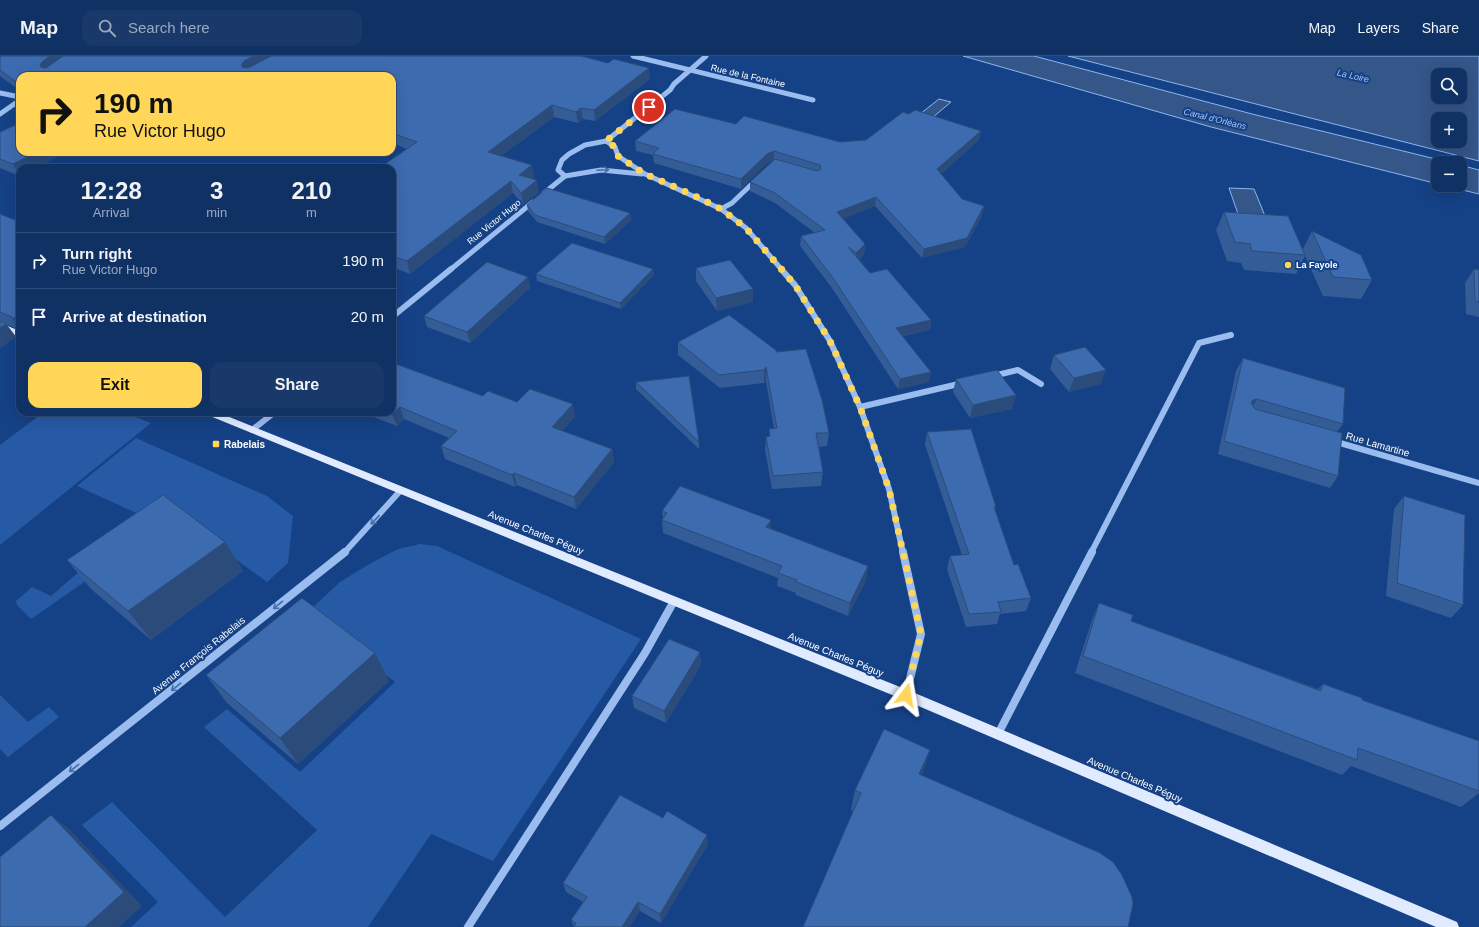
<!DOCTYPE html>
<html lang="en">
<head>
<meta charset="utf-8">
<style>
	body { margin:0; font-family:Arial,sans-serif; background:#19396a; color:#f1f3f6; height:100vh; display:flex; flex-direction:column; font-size:15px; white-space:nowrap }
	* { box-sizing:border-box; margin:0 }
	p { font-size:13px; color:#9ca9bf }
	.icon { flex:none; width:22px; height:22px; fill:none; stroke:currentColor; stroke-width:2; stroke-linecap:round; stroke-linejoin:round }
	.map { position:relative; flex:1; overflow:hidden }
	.side { position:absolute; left:16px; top:108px; width:380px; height:252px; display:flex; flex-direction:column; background:#103164; border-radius:12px; box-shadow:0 4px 16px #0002,0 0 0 1px #304c78 }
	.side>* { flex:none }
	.hud { position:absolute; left:16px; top:16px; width:380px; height:84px; border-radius:12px; box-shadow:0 4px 16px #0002,0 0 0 1px #304c78; background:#ffd657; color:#111; overflow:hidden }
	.controls { position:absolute; left:1431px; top:12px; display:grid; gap:8px }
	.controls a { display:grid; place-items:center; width:36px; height:36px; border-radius:8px; background:#103164; box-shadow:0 4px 16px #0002,0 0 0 1px #304c78; font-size:20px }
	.pin { position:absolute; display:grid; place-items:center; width:34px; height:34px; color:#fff; margin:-17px; border:2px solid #fff; border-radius:50%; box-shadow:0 1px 4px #0007 }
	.me { position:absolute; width:44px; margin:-22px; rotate:14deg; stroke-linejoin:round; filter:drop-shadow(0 0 3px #0008) }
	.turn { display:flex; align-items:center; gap:14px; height:84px; padding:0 12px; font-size:18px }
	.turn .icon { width:52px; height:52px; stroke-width:2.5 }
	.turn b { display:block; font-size:28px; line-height:34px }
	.eta { display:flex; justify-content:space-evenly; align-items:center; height:68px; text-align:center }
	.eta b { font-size:24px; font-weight:700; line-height:28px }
	.action { display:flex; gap:8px; margin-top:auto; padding:8px 12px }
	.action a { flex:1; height:46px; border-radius:12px; background:#ffd657; color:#111; font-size:16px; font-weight:700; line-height:46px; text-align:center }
	.action a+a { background:#19396a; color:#f1f3f6 }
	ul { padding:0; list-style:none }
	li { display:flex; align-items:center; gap:12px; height:56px; padding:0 12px; border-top:1px solid #304c78 }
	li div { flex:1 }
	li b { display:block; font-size:15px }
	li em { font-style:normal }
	header { display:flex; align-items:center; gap:24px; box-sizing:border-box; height:56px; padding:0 20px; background:#103164; border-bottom:1px solid #304c78 }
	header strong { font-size:19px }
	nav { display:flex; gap:22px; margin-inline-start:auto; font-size:14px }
	.search { width:280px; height:36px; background:#19396a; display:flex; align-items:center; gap:10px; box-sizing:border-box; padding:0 14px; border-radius:12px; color:#9ca9bf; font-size:15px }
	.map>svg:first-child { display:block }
</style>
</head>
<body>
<header>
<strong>Map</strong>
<div class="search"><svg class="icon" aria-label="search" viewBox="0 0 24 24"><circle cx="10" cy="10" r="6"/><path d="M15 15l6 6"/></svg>Search here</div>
<nav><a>Map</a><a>Layers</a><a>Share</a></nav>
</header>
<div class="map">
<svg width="1479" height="871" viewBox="0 0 1479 871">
	<rect width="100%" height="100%" fill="#154186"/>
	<g fill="#275aa5">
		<path d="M 44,356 L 122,356 L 151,367 L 0,489 L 0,389 Z"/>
		<path d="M 136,382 L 267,440 L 293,460 L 288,507 L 267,526 L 178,461 L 31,563 L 17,549 L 16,545 L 32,531 L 51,540 L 143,460 L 77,430 Z"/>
		<path d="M 420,488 L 437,490 L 641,583 L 493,805 L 431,778 L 368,871 L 131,871 L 158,846 L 82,769 L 112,746 L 225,861 L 317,774 L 204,671 L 227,653 L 300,716 L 395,626 L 314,561 L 311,553 L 340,526 L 371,507 L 398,493 Z"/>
		<path d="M 0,639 L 28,666 L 49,651 L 59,661 L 8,701 L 0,693 Z"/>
	</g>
	<g fill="#355689" stroke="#8cb6f1" fill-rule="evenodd">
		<path d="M 963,0 L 1034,0 L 1252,58 L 1452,107 L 1438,107 L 1438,128 L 1211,71 Z"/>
		<path d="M 1068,0 L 1479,0 L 1479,105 ZM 1438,19 L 1460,19 L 1460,41 L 1438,41 ZM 1438,63 L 1460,63 L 1460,85 L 1438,85 Z"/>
		<path d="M 939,43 L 951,46 L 932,62 L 920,58 Z"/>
		<path d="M 1460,109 L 1479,114 L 1479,138 L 1442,129 L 1460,129 Z"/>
		<path d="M 1229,132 L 1254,133 L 1265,160 L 1238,158 Z"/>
	</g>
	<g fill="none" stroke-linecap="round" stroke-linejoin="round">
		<g stroke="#9abcee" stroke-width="5">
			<path d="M 633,0 L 813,44"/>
			<path d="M 0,37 L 20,41"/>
			<path d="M 0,58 L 20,44"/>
			<path d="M 606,85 L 615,91 L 618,100 L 645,118 L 721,153 L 746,172 L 782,214"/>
			<path d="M 565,120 L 558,114 L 562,104 L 569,98 L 585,89 L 606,85 L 670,34 L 674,28 L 706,0"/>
			<path d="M 565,120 L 601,114 L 642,118"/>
			<path d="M 543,138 L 565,120"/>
			<path d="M 721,153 L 732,147 L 756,124"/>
			<path d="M 450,214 L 533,146"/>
		</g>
		<g stroke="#9abcee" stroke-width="6">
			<path d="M 781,213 L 795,229 L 830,285 L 860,351 L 889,433 L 903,497"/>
			<path d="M 392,261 L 451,213"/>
			<path d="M 993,320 L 1018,314 L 1041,328"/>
			<path d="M 860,351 L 963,327"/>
			<path d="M 252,374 L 275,356"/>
			<path d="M 1333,385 L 1479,427"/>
			<path d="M 344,497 L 401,434"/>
			<path d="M 1091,497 L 1199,287 L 1231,279"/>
		</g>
		<g stroke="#9abcee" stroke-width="8">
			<path d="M 903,496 L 921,578 L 906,639"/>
			<path d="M 998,678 L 1092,496"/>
			<path d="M 0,770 L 345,496"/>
			<path d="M 468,871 L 645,597 L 674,545"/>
		</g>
		<g fill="#e1ebff" fill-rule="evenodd">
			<path d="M 0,267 L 20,275 L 20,281 L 0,273 Z"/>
			<path d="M 203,356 L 217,356 L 910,635 L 1457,866 L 1459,871 L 1436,871 L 902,643 L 205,358 Z"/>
		</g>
	</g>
	<g fill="#345c97">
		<path d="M 0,0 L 650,23 L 595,65 L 583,63 L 578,67 L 554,61 L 501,100 L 534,121 L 532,123 L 539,136 L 523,149 L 513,137 L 410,218 L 392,211 L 392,112 L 407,93 L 392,87 L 392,20 L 20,20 L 20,35 L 0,20 Z"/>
		<path d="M 909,58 L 981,75 L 979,84 L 941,118 L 962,143 L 984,150 L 982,160 L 965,191 L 922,202 L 875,150 L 843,163 L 865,188 L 864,198 L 859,204 L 870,217 L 931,264 L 930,274 L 903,280 L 929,326 L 898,333 L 832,232 L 800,190 L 801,180 L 815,177 L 775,147 L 750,135 L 750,126 L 774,104 L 767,107 L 741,133 L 654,107 L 653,99 L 636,95 L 635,85 L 736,68 L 840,86 L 866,84 Z"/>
		<path d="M 0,76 L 67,96 L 35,112 L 20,112 L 20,120 L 0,112 Z"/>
		<path d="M 527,149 L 630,157 L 631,164 L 605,188 L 537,166 L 528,155 Z"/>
		<path d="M 1224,156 L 1303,193 L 1312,175 L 1372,224 L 1361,243 L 1323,240 L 1305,200 L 1296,218 L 1244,214 L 1241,207 L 1227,205 L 1216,174 Z"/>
		<path d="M 0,158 L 20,166 L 20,274 L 19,273 L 7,269 L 16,281 L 0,292 Z"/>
		<path d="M 696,212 L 753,246 L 717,255 L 696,225 Z"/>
		<path d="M 653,213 L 654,219 L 621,253 L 537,225 L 536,218 Z"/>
		<path d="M 1474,213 L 1479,214 L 1479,261 L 1466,258 L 1465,227 Z"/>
		<path d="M 528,221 L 530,232 L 470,287 L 427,271 L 424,260 Z"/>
		<path d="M 678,286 L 777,296 L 829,377 L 827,390 L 819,391 L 823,416 L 821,430 L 772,433 L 765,394 L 766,381 L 769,381 L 769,373 L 774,373 L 766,325 L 764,327 L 720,332 L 678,299 Z"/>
		<path d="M 1054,299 L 1101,328 L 1069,336 L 1050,313 Z"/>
		<path d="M 1243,302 L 1343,368 L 1337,376 L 1338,420 L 1330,432 L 1218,398 L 1236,315 Z"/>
		<path d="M 392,312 L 483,340 L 517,346 L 575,361 L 562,375 L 612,393 L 614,406 L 576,453 L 517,429 L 515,431 L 445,403 L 441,390 L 449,382 L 404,363 L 397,370 L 361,356 L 392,356 Z"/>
		<path d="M 956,323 L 1016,339 L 1012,353 L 970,362 L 953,336 Z"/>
		<path d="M 636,326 L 699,386 L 699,393 L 636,333 Z"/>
		<path d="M 927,376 L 996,451 L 995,454 L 1014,509 L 1031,542 L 1026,555 L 1000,558 L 997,568 L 966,571 L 947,513 L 950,500 L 962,499 L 925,389 Z"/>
		<path d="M 1404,440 L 1463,549 L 1451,562 L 1386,540 L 1394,453 Z"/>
		<path d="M 662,455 L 770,473 L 868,510 L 866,524 L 848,560 L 796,539 L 796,537 L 777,530 L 778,522 L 663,477 L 662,464 L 663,463 Z"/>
		<path d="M 225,486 L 243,515 L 151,584 L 91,533 L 67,504 Z"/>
		<path d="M 1099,547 L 1131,565 L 1202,591 L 1318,633 L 1323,628 L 1362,644 L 1479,685 L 1479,737 L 1461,751 L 1351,710 L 1342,719 L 1075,617 L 1092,564 Z"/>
		<path d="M 700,596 L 701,609 L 666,667 L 634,652 L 632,640 Z"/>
		<path d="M 375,597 L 389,625 L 298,708 L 227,647 L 206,619 Z"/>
		<path d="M 924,714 L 922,719 L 853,755 L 851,754 L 855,734 Z"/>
		<path d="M 708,788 L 661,867 L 640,855 L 574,871 L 571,864 L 583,846 L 566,836 L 563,827 Z"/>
	</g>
	<g fill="#2b4b7b">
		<path d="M 50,0 L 71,0 L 46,20 L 40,9 L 42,6 Z"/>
		<path d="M 254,0 L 279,0 L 246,20 L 242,8 L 244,5 Z"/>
		<path d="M 649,12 L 650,23 L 595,65 L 594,54 Z"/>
		<path d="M 552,49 L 554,61 L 490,108 L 488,96 Z"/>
		<path d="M 581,52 L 583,63 L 578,67 L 576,56 Z"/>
		<path d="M 981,75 L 979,84 L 936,123 L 937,113 Z"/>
		<path d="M 774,95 L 774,104 L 767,107 L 741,133 L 741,123 L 767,98 Z"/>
		<path d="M 37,96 L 67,96 L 35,112 L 20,112 L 20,120 L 13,108 Z"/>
		<path d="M 532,109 L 534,121 L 521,131 L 519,119 Z"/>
		<path d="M 537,124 L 539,136 L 523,149 L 521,137 Z"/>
		<path d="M 511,125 L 513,137 L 410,218 L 407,205 Z"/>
		<path d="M 876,141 L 875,150 L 836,166 L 837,156 Z"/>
		<path d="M 984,150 L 982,160 L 965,191 L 922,202 L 924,193 Z"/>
		<path d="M 630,157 L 631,164 L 605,188 L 604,181 Z"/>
		<path d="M 865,188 L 864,198 L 855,207 L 856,197 Z"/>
		<path d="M 653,213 L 654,219 L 621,253 L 620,247 Z"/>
		<path d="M 528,221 L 530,232 L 470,287 L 467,276 Z"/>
		<path d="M 753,233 L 753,246 L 717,255 L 716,242 Z"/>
		<path d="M 20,258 L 20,274 L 13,263 Z"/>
		<path d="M 931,264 L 930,274 L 895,281 L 896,272 Z"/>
		<path d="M 6,268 L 16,281 L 0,292 L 0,272 Z"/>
		<path d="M 766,311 L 766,325 L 764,327 L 764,314 Z"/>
		<path d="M 1106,314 L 1101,328 L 1069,336 L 1074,322 Z"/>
		<path d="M 931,316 L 929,326 L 898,333 L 900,323 Z"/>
		<path d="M 1016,339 L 1012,353 L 970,362 L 973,349 Z"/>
		<path d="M 1257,343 L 1250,356 L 1244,360 L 1253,344 Z"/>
		<path d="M 573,348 L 575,361 L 555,383 L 552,371 Z"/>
		<path d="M 400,351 L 404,363 L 397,370 L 392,358 Z"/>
		<path d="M 612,393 L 614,406 L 576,453 L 574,441 Z"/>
		<path d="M 514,417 L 517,429 L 515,431 L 512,419 Z"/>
		<path d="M 771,464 L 770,477 L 766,471 Z"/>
		<path d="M 225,486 L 243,515 L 151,584 L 128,555 Z"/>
		<path d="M 868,510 L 866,524 L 848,560 L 850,547 Z"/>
		<path d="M 700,596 L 701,609 L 666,667 L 664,655 Z"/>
		<path d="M 375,597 L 389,625 L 298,708 L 280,682 Z"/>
		<path d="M 930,694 L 924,714 L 914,738 L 919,718 Z"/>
		<path d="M 51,759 L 70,774 L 142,850 L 119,871 L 85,871 Z"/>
		<path d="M 707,779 L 708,788 L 661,867 L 660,858 Z"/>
		<path d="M 638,846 L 640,855 L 630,871 L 622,871 Z"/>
	</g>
	<g fill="#3d6bb0" stroke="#2b4b7b">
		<path d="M 0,0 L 50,0 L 42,6 L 40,9 L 41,11 L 46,12 L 63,0 L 254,0 L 244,5 L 242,8 L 242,11 L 248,12 L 271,0 L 581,0 L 608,7 L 614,3 L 649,12 L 594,54 L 581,52 L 576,56 L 552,49 L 488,96 L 532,109 L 519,119 L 537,124 L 521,137 L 511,125 L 407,205 L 392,200 L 392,112 L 379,112 L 417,86 L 392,77 L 392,20 L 20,20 L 20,29 L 0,14 Z"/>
		<path d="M 675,53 L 736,68 L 744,60 L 840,86 L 866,84 L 903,56 L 909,58 L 915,54 L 981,75 L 937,113 L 962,143 L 984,150 L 967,182 L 924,193 L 876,141 L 837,156 L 865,188 L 856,197 L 848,191 L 870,217 L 887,213 L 931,264 L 896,272 L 931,316 L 900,323 L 833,222 L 801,180 L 825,174 L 775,137 L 750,126 L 775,103 L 817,115 L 821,113 L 820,109 L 774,95 L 767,98 L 741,123 L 653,98 L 659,92 L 635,85 Z"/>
		<path d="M 20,67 L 20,96 L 37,96 L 13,108 L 0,103 L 0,76 Z"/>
		<path d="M 547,132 L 630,157 L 604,181 L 535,159 L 527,149 Z"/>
		<path d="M 1224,156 L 1288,160 L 1305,199 L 1252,195 L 1250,188 L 1235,186 Z"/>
		<path d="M 0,158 L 20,166 L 20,258 L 13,263 L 12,261 L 0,256 Z"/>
		<path d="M 1312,175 L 1361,199 L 1372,224 L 1333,221 Z"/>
		<path d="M 572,187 L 653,213 L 620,247 L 536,218 Z"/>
		<path d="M 730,204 L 753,233 L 716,242 L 696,212 Z"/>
		<path d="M 487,206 L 528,221 L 467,276 L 424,260 Z"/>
		<path d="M 1474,213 L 1479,214 L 1479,246 L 1475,245 Z"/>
		<path d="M 729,259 L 777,295 L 776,296 L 806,293 L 822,344 L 829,377 L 816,377 L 823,416 L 773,420 L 766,381 L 770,380 L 769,373 L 777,372 L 766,311 L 764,314 L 719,319 L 678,286 Z"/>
		<path d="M 0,265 L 6,268 L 0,272 Z"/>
		<path d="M 1085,291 L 1106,314 L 1074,322 L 1054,299 Z"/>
		<path d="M 1243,302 L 1345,332 L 1343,368 L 1257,343 L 1253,344 L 1251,347 L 1255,353 L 1342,377 L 1338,420 L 1224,385 Z"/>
		<path d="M 396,308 L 483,340 L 488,335 L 517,346 L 530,333 L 573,348 L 552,371 L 612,393 L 574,441 L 514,417 L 512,419 L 441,390 L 457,375 L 400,351 L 392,358 L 388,356 L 392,356 L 392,312 Z"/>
		<path d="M 997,314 L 1016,339 L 973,349 L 956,323 Z"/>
		<path d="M 689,320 L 699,386 L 636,326 Z"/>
		<path d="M 971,373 L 996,451 L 994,451 L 1014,509 L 1018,508 L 1031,542 L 998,546 L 1001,556 L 969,558 L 950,500 L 969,498 L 927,376 Z"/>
		<path d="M 680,430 L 771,464 L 766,471 L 868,510 L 850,547 L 796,526 L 797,524 L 778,517 L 782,510 L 662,464 L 667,457 L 662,455 Z"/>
		<path d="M 163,439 L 225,486 L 128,555 L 67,504 Z"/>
		<path d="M 1404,440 L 1465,459 L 1463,549 L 1397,527 Z"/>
		<path d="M 302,542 L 375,597 L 280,682 L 206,619 Z"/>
		<path d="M 1099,547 L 1133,559 L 1131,565 L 1202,591 L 1321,635 L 1323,628 L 1362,642 L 1362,644 L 1479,685 L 1479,735 L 1358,692 L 1357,704 L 1083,600 Z"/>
		<path d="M 669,583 L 700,596 L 664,655 L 632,640 Z"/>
		<path d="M 884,673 L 930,694 L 919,718 L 1100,797 L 1113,806 L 1122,819 L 1132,841 L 1133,848 L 1128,871 L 803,871 L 861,737 L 855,734 Z"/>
		<path d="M 620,739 L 663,762 L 667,755 L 707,779 L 660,858 L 638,846 L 622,871 L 574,871 L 576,867 L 571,864 L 587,841 L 563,827 Z"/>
		<path d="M 51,759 L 124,836 L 85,871 L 0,871 L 0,801 Z"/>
	</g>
	<defs><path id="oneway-shaft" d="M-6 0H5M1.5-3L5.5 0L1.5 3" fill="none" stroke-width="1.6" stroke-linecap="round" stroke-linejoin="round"/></defs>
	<g stroke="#446caa">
		<use href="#oneway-shaft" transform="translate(603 114) rotate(-3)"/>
		<use href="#oneway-shaft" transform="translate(375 464) rotate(133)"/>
		<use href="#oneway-shaft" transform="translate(278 549) rotate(141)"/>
		<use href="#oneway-shaft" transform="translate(176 631) rotate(141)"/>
		<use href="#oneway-shaft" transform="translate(74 712) rotate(142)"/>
	</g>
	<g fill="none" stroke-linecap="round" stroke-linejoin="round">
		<path stroke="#ffd657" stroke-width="7" stroke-dasharray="0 12.6" d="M 649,51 L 606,85 L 615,91 L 618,100 L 645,118 L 691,138 L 721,153 L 746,172 L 795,229 L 830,285 L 860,351 L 889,433 L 921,578 L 906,639"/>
	</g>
	<g fill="#ffd657" stroke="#154186" stroke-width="1.5">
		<circle cx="1288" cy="209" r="4"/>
		<rect x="212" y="384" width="8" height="8" rx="2"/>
	</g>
	<g text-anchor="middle" stroke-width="4" stroke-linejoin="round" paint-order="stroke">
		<g font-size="9" fill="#fff" stroke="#154186">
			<text transform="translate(748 20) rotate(13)" y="3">Rue de la Fontaine</text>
			<text transform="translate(494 166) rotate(-39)" y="3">Rue Victor Hugo</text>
		</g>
		<g font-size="9" font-style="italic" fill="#a5c6f6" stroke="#154186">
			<text transform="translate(1353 20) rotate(13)" y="3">La Loire</text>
			<text transform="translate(1215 63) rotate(14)" y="3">Canal d'Orléans</text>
		</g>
		<g font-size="9" font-weight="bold" fill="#fff" stroke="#154186" text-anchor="start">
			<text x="1296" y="212">La Fayole</text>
		</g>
		<g font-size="10" font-weight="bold" fill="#fff" stroke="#154186" text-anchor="start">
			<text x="224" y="392">Rabelais</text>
		</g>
		<g font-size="10" fill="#fff" stroke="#154186">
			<text transform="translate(1378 388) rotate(16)" y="4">Rue Lamartine</text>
			<text transform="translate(536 476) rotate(22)" y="4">Avenue Charles Péguy</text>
			<text transform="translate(836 598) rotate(22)" y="4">Avenue Charles Péguy</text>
			<text transform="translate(198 599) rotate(-39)" y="4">Avenue François Rabelais</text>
			<text transform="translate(1135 723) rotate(23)" y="4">Avenue Charles Péguy</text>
		</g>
	</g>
</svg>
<div class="controls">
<a><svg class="icon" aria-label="search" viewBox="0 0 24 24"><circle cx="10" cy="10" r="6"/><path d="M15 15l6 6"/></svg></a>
<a>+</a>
<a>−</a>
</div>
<div class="pin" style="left:649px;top:51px;background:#d93025"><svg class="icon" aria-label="arrive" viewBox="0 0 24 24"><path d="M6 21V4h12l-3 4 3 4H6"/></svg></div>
<svg class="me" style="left:906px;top:639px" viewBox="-20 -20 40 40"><path d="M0-17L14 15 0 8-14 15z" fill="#ffd657" stroke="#fff" stroke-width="4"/></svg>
<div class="hud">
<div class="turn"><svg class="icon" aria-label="right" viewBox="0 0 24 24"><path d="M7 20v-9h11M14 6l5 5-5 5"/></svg><div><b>190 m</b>Rue Victor Hugo</div></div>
</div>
<section class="side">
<div class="eta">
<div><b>12:28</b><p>Arrival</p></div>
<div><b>3</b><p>min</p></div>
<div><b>210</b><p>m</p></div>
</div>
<ul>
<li><svg class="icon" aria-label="right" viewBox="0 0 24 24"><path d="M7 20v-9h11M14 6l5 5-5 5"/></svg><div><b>Turn right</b><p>Rue Victor Hugo</p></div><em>190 m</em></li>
<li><svg class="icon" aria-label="arrive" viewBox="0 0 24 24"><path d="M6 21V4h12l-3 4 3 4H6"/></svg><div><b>Arrive at destination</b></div><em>20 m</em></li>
</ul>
<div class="action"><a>Exit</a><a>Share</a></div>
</section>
</div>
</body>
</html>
